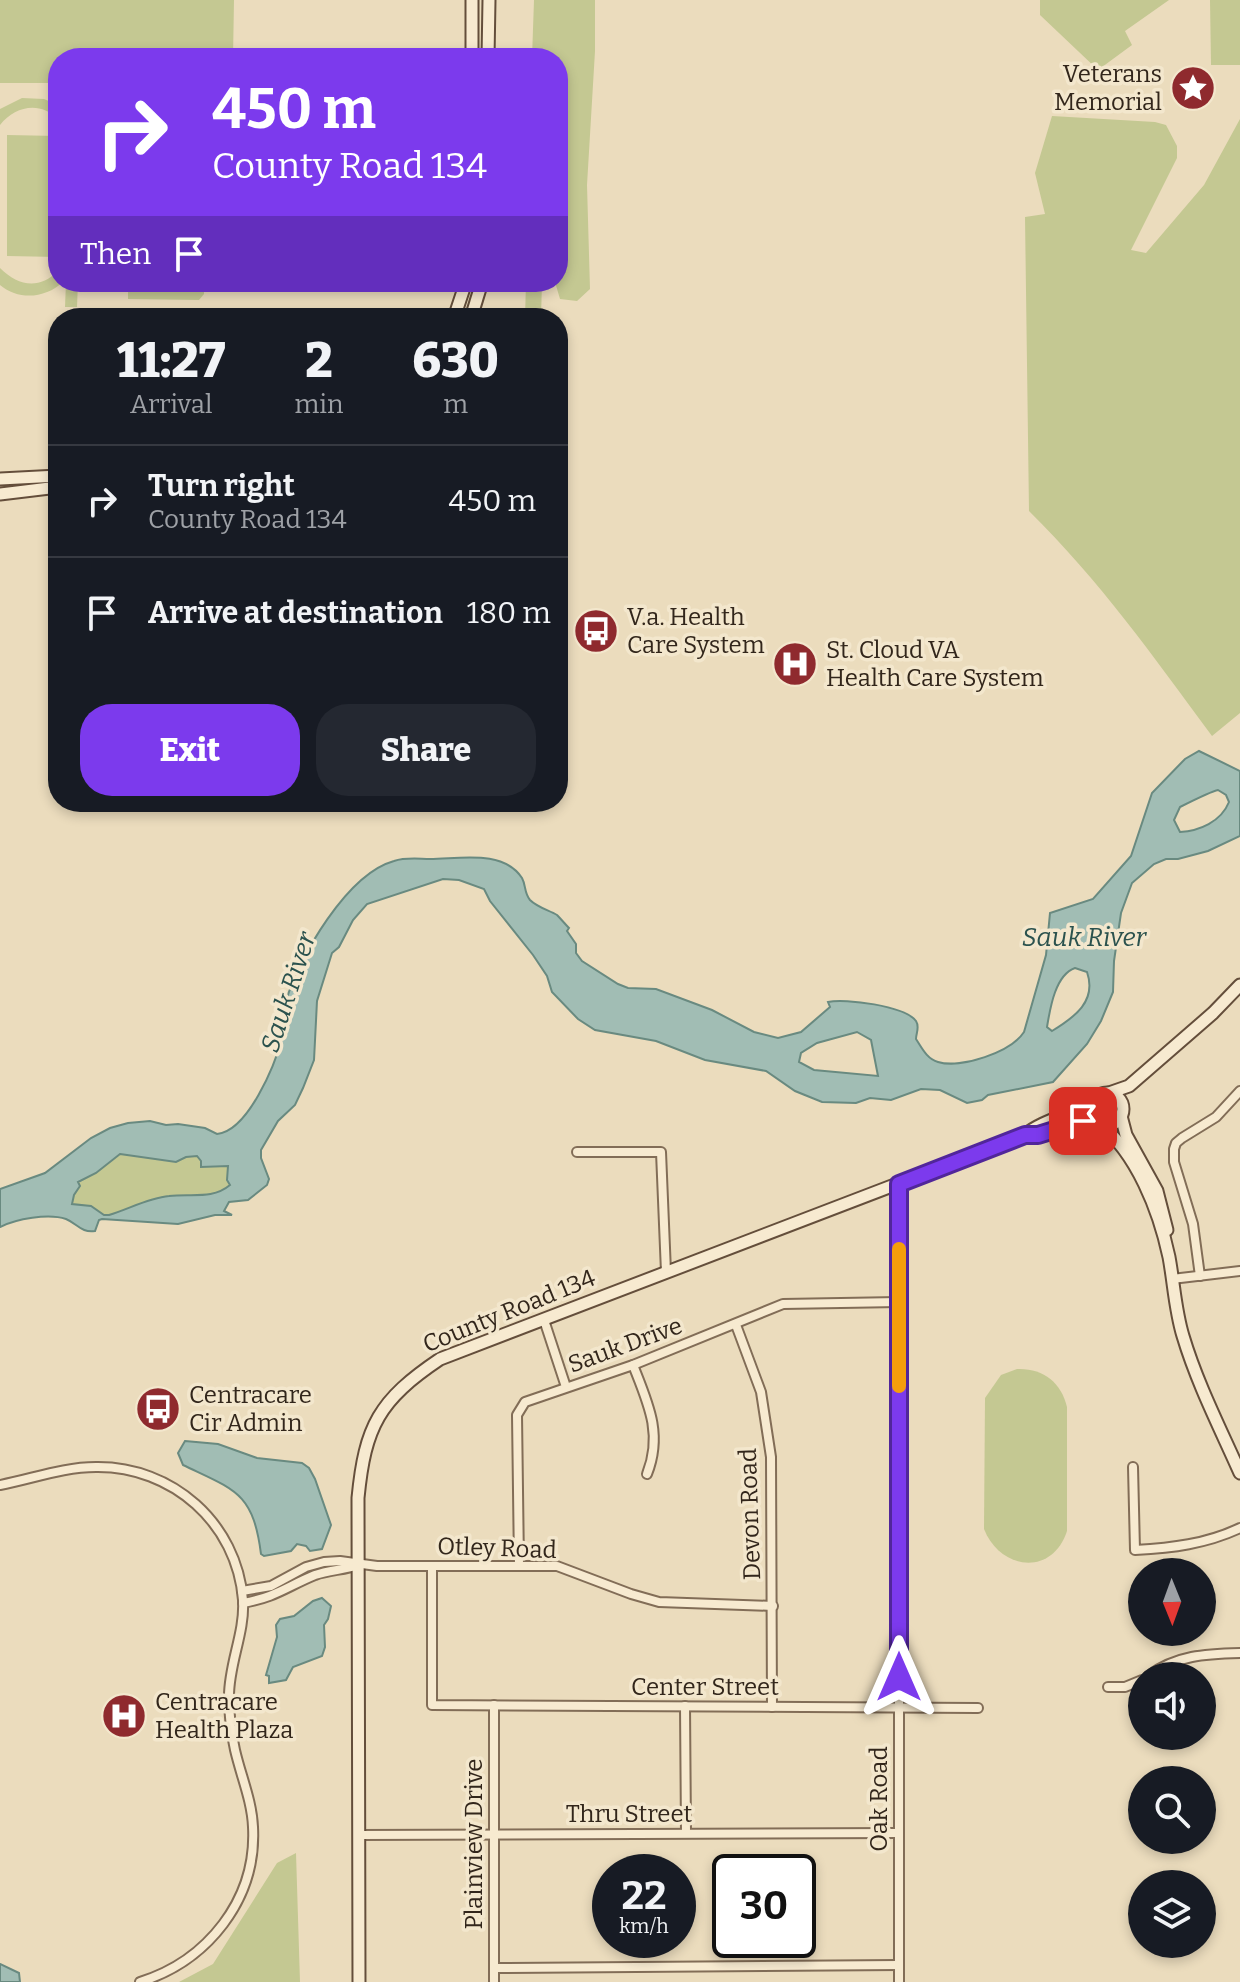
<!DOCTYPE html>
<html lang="en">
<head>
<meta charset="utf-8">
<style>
	body { margin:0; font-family:Bitter,serif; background:#242831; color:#f1f3f6; height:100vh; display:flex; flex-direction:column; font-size:30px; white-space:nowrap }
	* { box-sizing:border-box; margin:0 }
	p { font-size:26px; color:#9ea1a6 }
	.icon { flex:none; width:44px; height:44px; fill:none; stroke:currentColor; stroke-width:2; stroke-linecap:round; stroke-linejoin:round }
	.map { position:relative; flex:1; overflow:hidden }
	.drawer { position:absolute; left:48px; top:308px; width:520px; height:504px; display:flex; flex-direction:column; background:#171b24; border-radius:32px; box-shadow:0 4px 12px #0003 }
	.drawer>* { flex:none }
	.banner { position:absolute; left:48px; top:48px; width:520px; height:244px; border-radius:32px; box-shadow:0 4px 12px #0003; background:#7c3aed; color:#fff; overflow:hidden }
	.needle { width:52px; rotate:179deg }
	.buttons { position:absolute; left:1128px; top:1558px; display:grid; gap:16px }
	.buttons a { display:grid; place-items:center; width:88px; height:88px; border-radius:50%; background:#171b24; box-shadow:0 4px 12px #0003; font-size:40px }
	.speed { position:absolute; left:592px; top:1854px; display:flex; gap:16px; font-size:40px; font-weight:700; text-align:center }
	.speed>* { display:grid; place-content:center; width:104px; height:104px; border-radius:50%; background:#171b24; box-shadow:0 4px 12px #0003; line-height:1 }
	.speed small { font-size:20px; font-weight:400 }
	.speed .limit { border:4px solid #111; border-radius:12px; background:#fff; color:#111 }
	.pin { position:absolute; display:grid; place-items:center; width:68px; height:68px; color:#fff; margin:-34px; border-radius:16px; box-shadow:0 4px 12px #0006 }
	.me { position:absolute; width:88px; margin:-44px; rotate:0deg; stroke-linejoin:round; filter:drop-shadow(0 0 6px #0008) }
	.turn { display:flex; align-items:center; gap:28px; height:168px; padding:0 32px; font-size:36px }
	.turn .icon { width:104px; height:104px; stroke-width:2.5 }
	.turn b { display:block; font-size:56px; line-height:68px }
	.then { display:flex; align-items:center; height:76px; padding:0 32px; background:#0003; gap:16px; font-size:30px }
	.eta { display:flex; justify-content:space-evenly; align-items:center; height:136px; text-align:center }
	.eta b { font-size:48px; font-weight:800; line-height:56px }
	.primary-button { display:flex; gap:16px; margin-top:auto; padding:16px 32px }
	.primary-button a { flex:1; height:92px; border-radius:32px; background:#7c3aed; color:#fff; font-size:32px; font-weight:800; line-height:92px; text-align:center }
	.primary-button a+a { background:#242831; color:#f1f3f6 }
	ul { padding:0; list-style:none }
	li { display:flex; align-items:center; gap:24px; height:112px; padding:0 32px; border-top:2px solid #363941 }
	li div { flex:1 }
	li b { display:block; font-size:30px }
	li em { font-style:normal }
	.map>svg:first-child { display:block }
</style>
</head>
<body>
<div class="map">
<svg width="1240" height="1982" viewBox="0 0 1240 1982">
	<rect width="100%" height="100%" fill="#ebdcbd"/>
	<g fill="#c4c892">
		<path d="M 0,0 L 234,0 L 233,58 L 58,58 L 58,83 L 0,83 Z"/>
		<path d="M 534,0 L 595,0 L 595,51 L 587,185 L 590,289 L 577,301 L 560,299 L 555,282 L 558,282 L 558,249 L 561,243 L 558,214 L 558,58 L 532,58 Z"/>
		<path d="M 1040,0 L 1169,0 L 1125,31 L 1132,45 L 1098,70 L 1040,15 Z"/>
		<path d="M 1210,0 L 1240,0 L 1240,65 L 1211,65 Z"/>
		<path d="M 22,98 L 44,99 L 58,105 L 58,119 C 40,101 15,106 0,125 L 0,109 Z"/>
		<path d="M 1052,116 L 1155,122 L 1166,125 L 1177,146 L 1177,158 L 1131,250 L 1146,253 L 1204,185 L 1240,119 L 1240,713 L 1212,736 C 1153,656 1100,581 1029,511 L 1025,217 L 1045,214 L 1035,173 Z"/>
		<path d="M 7,135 L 58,136 L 58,257 L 7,256 Z"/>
		<path d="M 0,268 C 18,286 39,290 58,271 L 58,282 L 63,282 C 46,298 19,301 0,285 Z"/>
		<path d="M 66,282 L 78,282 L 77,307 L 65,307 Z"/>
		<path d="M 128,282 L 204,282 L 204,294 L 199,300 L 128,299 Z"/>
		<path d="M 526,282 L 542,282 L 541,318 L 525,318 Z"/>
		<path d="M 120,1154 L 176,1162 L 186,1157 L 197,1156 L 201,1161 L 201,1166 L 228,1165 L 230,1185 C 211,1200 191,1193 169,1196 C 148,1198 129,1209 109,1215 L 104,1215 L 91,1206 L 72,1204 L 78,1182 L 96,1173 Z"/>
		<path d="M 1017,1369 C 1043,1368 1061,1382 1067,1407 L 1067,1531 C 1052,1577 1000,1570 984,1529 L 985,1398 L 1001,1375 Z"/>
		<path d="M 296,1853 L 300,1982 L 179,1982 L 213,1964 L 277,1863 Z"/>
	</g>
	<g fill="#a1bdb4" stroke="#698a80" stroke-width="2" fill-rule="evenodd">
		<path d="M 1199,751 L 1240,771 L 1240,836 L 1208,851 L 1178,859 L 1166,859 L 1154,864 L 1132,883 L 1121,913 L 1114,961 L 1113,992 L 1101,1021 L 1087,1044 L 1053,1082 L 988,1095 L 982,1100 L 967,1103 L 940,1090 L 921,1089 L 891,1100 L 870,1098 L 856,1103 L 822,1102 L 795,1091 L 766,1071 L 705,1060 L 656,1041 L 595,1030 L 578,1019 L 552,992 L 547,976 L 533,955 L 490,901 L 484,889 L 459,880 L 443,879 L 367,904 L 353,920 L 339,947 L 332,953 L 317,1001 L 314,1060 L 303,1088 L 295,1105 L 278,1121 L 261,1150 L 261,1158 L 269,1179 L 267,1185 L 248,1200 L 229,1202 L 224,1211 L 232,1215 L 215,1215 L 178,1224 L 102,1219 L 99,1220 L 95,1231 C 81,1233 78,1224 66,1219 C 48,1213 16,1219 0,1227 L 0,1189 L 45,1173 L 91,1138 L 110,1128 L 128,1123 L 150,1121 L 166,1125 L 178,1124 L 205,1128 L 217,1134 C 248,1131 275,1065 282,1038 C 285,1026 283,1013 286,1001 C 299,957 347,874 394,861 C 406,857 419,859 430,859 C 459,859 503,849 522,878 C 526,885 524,893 530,900 C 537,907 548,910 557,915 C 561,919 565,924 569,928 L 567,931 L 576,944 L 576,953 L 582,961 L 618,984 L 628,988 L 656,989 L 712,1010 L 754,1032 L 778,1038 L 801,1032 L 830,1007 L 828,1002 C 845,998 905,1006 916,1021 C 920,1027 916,1033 916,1039 C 922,1048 927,1059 938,1062 C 961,1069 1011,1052 1024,1032 L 1046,955 L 1050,913 L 1093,899 L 1131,856 L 1152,793 L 1185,759 ZM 1218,790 L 1226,795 L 1229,802 C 1221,822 1199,831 1180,832 L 1174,820 L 1180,807 C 1186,804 1212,791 1218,790 ZM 1075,968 L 1087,972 C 1097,1001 1075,1017 1052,1031 L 1047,1027 C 1050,1009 1055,975 1075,968 ZM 857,1032 L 871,1040 L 878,1076 L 814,1070 L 799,1062 L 801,1053 L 817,1043 ZM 120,1154 L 176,1162 L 186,1157 L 197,1156 L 201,1161 L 201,1167 L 228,1166 L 227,1180 L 230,1185 C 212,1200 191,1193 169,1196 C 148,1198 129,1209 109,1215 L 104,1215 L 91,1206 L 72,1204 L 74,1195 L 80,1186 L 78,1182 L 96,1173 Z"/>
		<path d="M 185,1441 L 218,1444 L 257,1458 L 302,1463 L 309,1468 L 315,1479 L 331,1525 L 322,1549 L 310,1551 L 306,1546 L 297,1544 L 291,1551 L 264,1556 L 261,1554 C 253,1492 235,1490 183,1465 L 178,1453 Z"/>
		<path d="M 322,1598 L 331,1606 L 328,1619 L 324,1625 L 325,1647 L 322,1656 L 293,1667 L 286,1680 L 269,1683 L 269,1676 L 266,1675 L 277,1637 L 276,1625 L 280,1619 L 294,1616 L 313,1601 Z"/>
		<path d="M 0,1964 L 19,1973 L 20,1982 L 0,1982 Z"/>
	</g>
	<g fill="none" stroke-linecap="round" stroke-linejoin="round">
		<g stroke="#826d57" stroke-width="12">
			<g id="street">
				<path d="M 577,1152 L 661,1152 L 666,1272"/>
				<path d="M 899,1184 L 899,1982"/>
				<path d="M 1200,1276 L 1193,1224 L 1174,1162 L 1174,1149 L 1176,1143 L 1182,1138 L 1216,1117 L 1240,1091"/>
				<path d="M 1172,1279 L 1240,1271"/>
				<path d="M 544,1320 L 566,1387"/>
				<path d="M 736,1325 L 761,1392 L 771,1457 L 772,1707"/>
				<path d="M 633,1365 C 648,1403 663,1434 647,1474"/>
				<path d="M 1133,1467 L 1135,1550 C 1172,1548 1206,1544 1240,1528"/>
				<path d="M 0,1485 C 32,1479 63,1467 96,1467 C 172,1466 237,1523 243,1600 C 245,1633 229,1663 229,1696 C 229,1714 231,1732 235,1750 C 241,1776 252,1801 253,1827 C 257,1900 207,1961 140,1982"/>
				<path d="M 519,1565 L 517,1415 L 525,1402 L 633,1365 L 783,1304 L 899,1302"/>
				<path d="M 432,1566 L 432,1705 L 978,1708"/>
				<path d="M 242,1591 L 271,1586 L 306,1567 L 324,1562 L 340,1561 L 377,1566 L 557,1566 L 631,1594 L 659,1602 L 773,1606"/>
				<path d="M 243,1603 C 276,1597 286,1587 315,1575 C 329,1570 344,1570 359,1565"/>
				<path d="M 1148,1676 C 1177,1655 1205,1654 1240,1653"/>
				<path d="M 1108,1687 L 1125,1687 L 1142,1680"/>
				<path d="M 685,1706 L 686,1833"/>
				<path d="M 359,1835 L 899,1833"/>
				<path d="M 494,1968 L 899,1965"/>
				<path d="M 494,1982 L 494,1705"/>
			</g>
		</g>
		<g stroke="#644e3b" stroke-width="15">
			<g id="secondary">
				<path d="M 472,58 L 472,0"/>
				<path d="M 488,58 L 489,0"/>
				<path d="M 454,318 L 466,282"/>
				<path d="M 471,318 L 482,282"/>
				<path d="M 0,479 L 58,476"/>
				<path d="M 0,494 L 58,487"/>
				<circle cx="1107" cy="1109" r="16"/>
				<path d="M 1106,1094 L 1129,1086 L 1213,1013 L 1240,985"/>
				<path d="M 1121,1116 L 1126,1135 L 1157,1191 L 1167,1230"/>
				<path d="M 1099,1123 C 1137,1154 1159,1210 1169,1257 C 1174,1284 1175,1310 1183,1336 C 1197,1383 1220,1428 1240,1473"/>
				<path d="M 1025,1135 C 1041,1121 1072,1114 1093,1102"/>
				<path d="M 359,1982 L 358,1498 C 365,1426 379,1400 440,1359 L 1025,1135 C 1050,1135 1071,1123 1096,1121"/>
			</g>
		</g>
		<use href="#street" stroke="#f7ead0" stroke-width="8"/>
		<use href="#secondary" stroke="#f7ead0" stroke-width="11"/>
	</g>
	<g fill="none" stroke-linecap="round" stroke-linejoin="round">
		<g stroke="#51269a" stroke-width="20">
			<path id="route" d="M 899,1677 L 899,1184 L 1025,1135 L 1038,1135 L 1083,1121"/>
		</g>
		<use href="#route" stroke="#7c3aed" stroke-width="14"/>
		<path stroke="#f59e0b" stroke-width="14" d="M 899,1249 L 899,1386"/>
	</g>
	<defs>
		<g id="sight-disc" transform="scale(2.3)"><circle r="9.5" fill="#8f2a2e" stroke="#f3e7cd"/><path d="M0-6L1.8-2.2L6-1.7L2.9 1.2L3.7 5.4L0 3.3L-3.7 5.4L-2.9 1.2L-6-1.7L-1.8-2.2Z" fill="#fff"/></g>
		<g id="bus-disc" transform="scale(2.3)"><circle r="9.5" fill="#8f2a2e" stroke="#f3e7cd"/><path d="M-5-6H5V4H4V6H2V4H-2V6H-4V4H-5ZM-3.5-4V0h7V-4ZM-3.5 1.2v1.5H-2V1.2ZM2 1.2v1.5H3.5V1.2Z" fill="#fff"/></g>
		<g id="hospital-disc" transform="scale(2.3)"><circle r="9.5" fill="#8f2a2e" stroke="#f3e7cd"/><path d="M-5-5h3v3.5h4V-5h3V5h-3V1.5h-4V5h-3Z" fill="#fff"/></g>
	</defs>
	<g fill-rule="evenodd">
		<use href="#sight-disc" x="1193" y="88"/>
		<use href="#bus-disc" x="596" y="631"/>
		<use href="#hospital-disc" x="795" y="664"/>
		<use href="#bus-disc" x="158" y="1409"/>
		<use href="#hospital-disc" x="124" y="1716"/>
	</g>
	<g text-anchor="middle" stroke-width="7" stroke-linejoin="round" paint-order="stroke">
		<g font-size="24" fill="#32261b" stroke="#f3e7cd" text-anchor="start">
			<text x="1162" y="82" text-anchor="end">Veterans<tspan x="1162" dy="28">Memorial</tspan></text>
			<text x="627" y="625">V.a. Health<tspan x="627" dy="28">Care System</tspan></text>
			<text x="826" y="658">St. Cloud VA<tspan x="826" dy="28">Health Care System</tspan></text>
			<text x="189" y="1403">Centracare<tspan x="189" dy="28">Cir Admin</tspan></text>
			<text x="155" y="1710">Centracare<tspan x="155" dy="28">Health Plaza</tspan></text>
		</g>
		<g font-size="24" fill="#32261b" stroke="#f3e7cd">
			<text transform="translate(509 1311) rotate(-22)" y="8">County Road 134</text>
			<text transform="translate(625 1345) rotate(-20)" y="8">Sauk Drive</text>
			<text transform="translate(750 1514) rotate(-92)" y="8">Devon Road</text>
			<text transform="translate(497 1548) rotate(2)" y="8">Otley Road</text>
			<text x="705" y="1695">Center Street</text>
			<text transform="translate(879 1799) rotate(-90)" y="8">Oak Road</text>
			<text x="629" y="1822">Thru Street</text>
			<text transform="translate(474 1844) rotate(-90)" y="8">Plainview Drive</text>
		</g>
		<g font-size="26" font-style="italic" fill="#2b524e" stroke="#f3e7cd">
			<text x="1084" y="946">Sauk River</text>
			<text transform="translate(288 992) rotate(-72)" y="9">Sauk River</text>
		</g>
	</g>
</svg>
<div class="buttons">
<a><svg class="needle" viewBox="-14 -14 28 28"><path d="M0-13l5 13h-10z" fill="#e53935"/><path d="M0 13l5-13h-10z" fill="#9ea1a6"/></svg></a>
<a><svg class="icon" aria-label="sound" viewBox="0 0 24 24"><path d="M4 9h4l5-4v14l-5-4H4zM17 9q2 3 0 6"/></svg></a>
<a><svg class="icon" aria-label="search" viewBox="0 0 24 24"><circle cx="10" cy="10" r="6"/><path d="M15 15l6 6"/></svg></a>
<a><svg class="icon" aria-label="layers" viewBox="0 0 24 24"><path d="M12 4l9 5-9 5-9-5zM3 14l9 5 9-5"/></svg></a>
</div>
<div class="speed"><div>22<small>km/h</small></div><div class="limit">30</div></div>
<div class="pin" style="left:1083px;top:1121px;background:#d93025"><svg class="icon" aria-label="arrive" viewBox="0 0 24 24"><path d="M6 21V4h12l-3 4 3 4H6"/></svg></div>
<svg class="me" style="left:899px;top:1677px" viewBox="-20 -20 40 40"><path d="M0-17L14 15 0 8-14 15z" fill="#7c3aed" stroke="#fff" stroke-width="4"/></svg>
<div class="banner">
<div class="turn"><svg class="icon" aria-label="right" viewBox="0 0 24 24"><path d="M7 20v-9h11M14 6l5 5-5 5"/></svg><div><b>450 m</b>County Road 134</div></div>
<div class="then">Then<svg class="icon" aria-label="arrive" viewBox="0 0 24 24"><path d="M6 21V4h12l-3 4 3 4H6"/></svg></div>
</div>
<section class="drawer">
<div class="eta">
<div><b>11:27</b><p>Arrival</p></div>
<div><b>2</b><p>min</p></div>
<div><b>630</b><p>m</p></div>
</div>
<ul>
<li><svg class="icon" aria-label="right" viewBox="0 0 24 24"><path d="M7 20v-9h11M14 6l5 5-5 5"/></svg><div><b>Turn right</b><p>County Road 134</p></div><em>450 m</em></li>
<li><svg class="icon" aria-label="arrive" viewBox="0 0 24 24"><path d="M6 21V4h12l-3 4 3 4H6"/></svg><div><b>Arrive at destination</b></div><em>180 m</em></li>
</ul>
<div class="primary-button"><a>Exit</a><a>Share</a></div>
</section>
</div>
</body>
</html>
